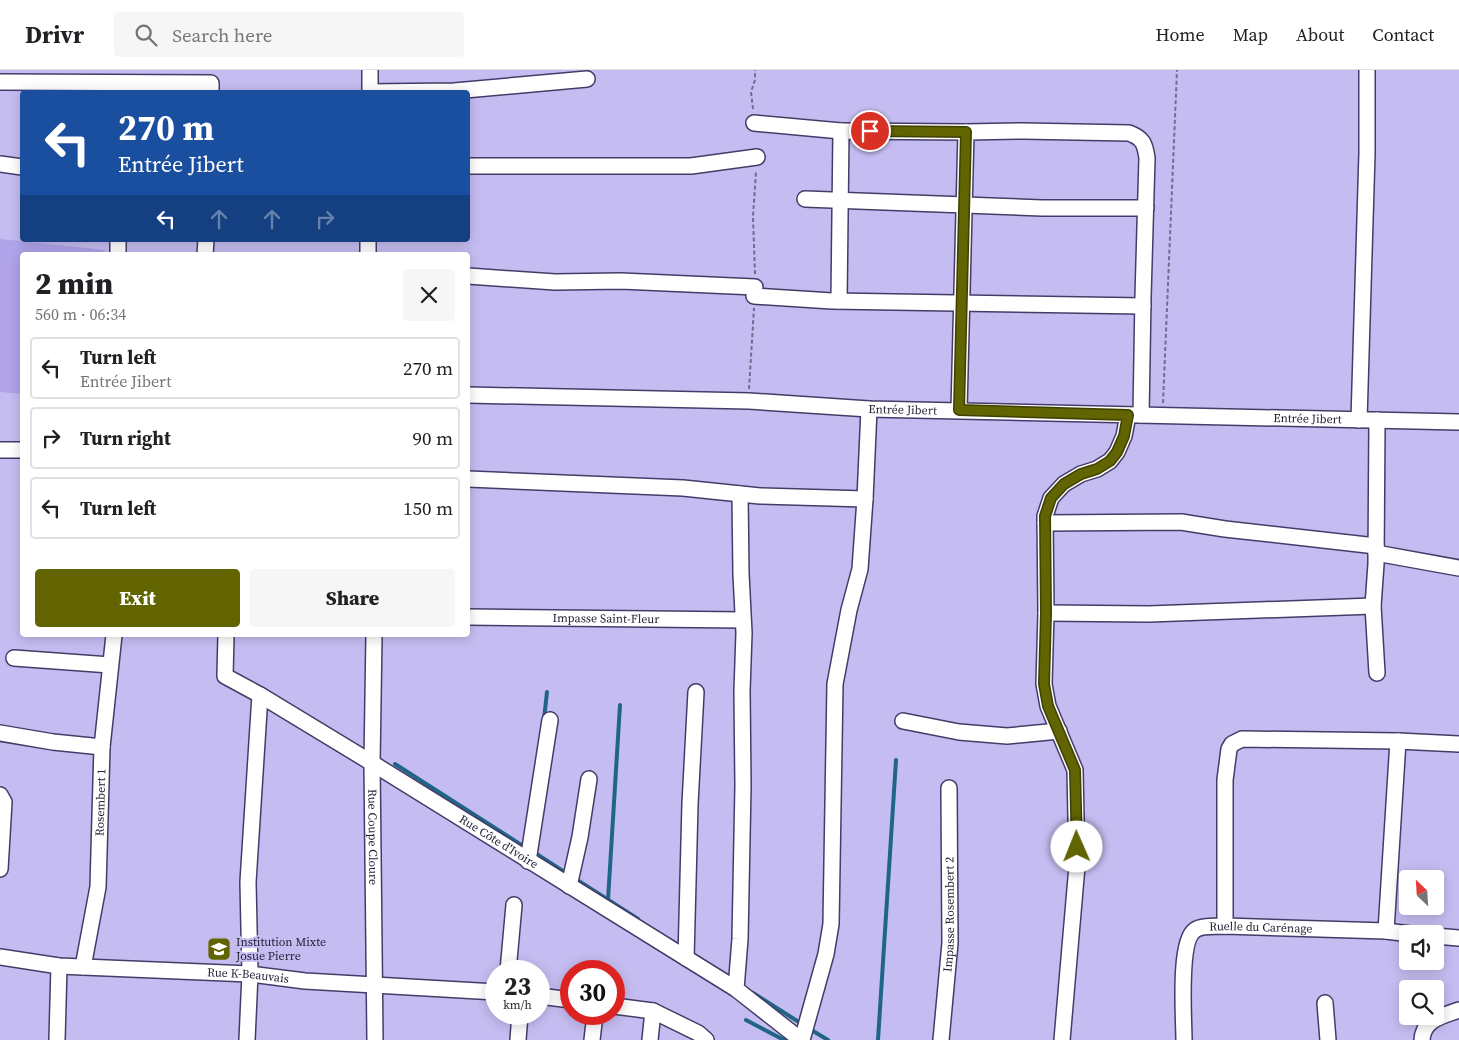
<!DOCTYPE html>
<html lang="en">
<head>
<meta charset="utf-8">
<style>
	body { margin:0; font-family:"Source Serif 4",serif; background:#f6f6f6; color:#202124; height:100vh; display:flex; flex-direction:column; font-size:19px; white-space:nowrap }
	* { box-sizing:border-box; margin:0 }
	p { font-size:16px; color:#757577 }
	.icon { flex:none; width:28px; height:28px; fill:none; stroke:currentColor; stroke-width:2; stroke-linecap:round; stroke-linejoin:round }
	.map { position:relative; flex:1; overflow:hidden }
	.sheet { position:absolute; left:20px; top:182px; width:450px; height:385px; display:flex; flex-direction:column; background:#fff; border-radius:5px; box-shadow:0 2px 12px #0003 }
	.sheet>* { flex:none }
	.guide { position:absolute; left:20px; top:20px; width:450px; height:152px; border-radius:5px; box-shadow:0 2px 12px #0003; background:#1a4fa0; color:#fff; overflow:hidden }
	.needle { width:32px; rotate:335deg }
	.controls { position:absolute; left:1399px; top:800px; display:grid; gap:10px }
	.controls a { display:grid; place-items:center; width:45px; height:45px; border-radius:5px; background:#fff; box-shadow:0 2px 12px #0003; font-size:25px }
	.speed { position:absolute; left:485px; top:890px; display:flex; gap:10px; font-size:25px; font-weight:700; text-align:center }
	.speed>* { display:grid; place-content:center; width:65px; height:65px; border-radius:50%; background:#fff; box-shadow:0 2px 12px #0003; line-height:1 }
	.speed small { font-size:12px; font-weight:400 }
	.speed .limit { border:8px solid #d22; background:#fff; color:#111 }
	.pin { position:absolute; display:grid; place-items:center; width:42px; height:42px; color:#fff; margin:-21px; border:2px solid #fff; border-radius:50%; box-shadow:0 1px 5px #0007 }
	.me { position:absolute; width:55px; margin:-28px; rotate:359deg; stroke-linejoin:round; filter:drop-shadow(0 0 4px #0008) }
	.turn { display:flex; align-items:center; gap:18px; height:105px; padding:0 15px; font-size:22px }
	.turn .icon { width:65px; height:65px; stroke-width:2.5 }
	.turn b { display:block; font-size:35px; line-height:42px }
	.lanes { display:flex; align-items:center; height:48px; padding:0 15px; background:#0003; justify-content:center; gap:25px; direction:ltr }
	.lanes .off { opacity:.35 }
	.round { display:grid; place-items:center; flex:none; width:52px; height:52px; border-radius:5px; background:#f6f6f6 }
	.headline { display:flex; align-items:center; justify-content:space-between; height:85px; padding:0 15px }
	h1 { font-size:30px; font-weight:800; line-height:38px }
	.button { display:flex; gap:10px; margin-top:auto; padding:10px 15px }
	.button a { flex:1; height:58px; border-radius:5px; background:#616400; color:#fff; font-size:20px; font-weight:800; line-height:58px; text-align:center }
	.button a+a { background:#f6f6f6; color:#202124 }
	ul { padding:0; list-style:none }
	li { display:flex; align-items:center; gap:15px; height:62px; margin:0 10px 8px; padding:0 5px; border:2px solid #e0e0e0; border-radius:5px }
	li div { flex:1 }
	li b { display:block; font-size:19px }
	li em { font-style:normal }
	header { display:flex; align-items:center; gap:30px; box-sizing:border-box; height:70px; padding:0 25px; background:#fff; border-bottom:1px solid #e0e0e0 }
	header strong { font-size:24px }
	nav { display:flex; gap:28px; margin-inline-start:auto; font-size:18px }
	.search { width:350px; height:45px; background:#f6f6f6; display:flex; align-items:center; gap:12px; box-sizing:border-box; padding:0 18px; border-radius:5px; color:#757577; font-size:19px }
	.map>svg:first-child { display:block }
</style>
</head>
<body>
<header>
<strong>Drivr</strong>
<div class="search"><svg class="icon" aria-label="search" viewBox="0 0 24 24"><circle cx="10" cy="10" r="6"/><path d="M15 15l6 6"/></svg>Search here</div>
<nav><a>Home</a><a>Map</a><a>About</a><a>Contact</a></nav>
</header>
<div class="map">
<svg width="1459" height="970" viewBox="0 0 1459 970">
	<rect width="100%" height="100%" fill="#c5bdf1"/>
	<path fill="#b0a3ea" d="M 0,169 L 105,180 L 104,185 L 22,185 L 22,324 L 0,322 Z"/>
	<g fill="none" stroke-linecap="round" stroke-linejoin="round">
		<g stroke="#206587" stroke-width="4">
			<path d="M 544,649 L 547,622"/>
			<path d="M 395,694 L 526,778"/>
			<path d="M 532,781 L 569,805"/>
			<path d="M 574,808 L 638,849"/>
			<path d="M 608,830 L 620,635"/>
			<path d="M 753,923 L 802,954"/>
			<path d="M 746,950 L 784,970"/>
			<path d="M 808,958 L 828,970"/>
			<path d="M 878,970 L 896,690"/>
		</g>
		<g stroke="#443c67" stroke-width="18">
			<g id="minor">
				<path d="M 0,12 L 211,13 L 211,22"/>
				<path d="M 370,22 L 454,21 L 587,9"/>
				<path d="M 370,22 L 370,0"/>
				<path d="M 754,53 L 841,61"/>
				<path d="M 0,94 L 22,97"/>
				<path d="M 468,96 L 691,96 L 757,87"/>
				<path d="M 805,129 L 1042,138 L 1146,138"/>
				<path d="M 118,185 L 118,170"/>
				<path d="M 205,185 L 206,170"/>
				<path d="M 368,185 L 368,170"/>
				<path d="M 468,206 L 555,212 L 621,211 L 755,217"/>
				<path d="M 754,226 L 832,231 L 1143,236"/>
				<path d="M 839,231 L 841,61 L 966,62"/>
				<path id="s1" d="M 468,325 L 749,331 L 869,339 L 1459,352"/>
				<path d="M 959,340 L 966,62 L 1023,61 L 1129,63 C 1143,68 1145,74 1147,88 L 1143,227 L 1141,345"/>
				<path d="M 1359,350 L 1367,83 L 1367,0"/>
				<path d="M 1377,350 L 1376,494 L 1373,536 L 1377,603"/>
				<path d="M 0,380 L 22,380"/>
				<path d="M 468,409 L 683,418 L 760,426 L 865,429"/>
				<path d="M 1045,453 L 1181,452 L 1225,459 L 1376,476"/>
				<path d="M 1376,483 L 1459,498"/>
				<path d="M 1046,543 L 1149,544 L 1373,536"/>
				<path id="s2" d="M 468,547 L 743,550"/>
				<path id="s3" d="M 226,565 L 225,606 L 260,625 L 372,693 L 736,919 L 801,970"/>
				<path id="s4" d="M 374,565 L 372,693 L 375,970"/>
				<path d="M 14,588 L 110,595"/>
				<path d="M 903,651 L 959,662 L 1007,666 L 1059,661"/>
				<path d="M 0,663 L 53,672 L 102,677"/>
				<path d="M 0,725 L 4,732 L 0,799"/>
				<path d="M 528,791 L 550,650"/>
				<path d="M 569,816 L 580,767 L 589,709"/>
				<path d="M 1225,856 L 1225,710 L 1229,679 L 1232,674 L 1242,669 L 1398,671"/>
				<path d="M 1386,861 L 1398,671 L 1459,674"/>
				<path d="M 1435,866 L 1459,868"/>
				<path id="s5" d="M 0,887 L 59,896 L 250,904 L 305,911 L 496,922"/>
				<path d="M 686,888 L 690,734 L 696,622"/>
				<path id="s6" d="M 83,897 L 98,817 L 102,677 L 114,565"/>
				<path d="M 508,901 L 514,835"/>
				<path d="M 736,919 L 740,869 L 743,716 L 742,621 L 744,563 L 741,504 L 740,424"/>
				<path d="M 539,926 L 571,930"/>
				<path d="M 1325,933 L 1328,970"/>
				<path d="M 614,936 L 653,941 L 698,963 L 706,970"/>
				<path d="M 57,970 L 59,896"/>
				<path d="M 247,970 L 250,904 L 248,812 L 260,625"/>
				<path d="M 518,970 L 520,944"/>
				<path d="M 592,970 L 595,944"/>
				<path d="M 650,970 L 653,941"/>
				<path d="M 802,970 L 826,884 L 831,854 L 835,614 L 849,540 L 860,499 L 865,429 L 869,339"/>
				<path id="s7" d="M 941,970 L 950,873 L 949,718"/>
				<path d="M 1062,970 L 1077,796 L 1075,700 L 1048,636 L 1044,614 L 1046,543 L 1045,446 L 1051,428 L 1064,414 L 1081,404 L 1097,399 L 1110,391 L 1117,382 L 1124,366 L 1128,345"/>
				<path id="s8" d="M 1184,970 C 1184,950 1178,871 1195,860 C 1202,855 1216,857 1225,856 L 1386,861 L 1410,864"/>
				<path d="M 1422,970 C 1423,949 1443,946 1459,940"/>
			</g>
		</g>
		<g stroke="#716b8e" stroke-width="2" stroke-dasharray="4 2.5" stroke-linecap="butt">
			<path d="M 753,39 L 751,22 L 755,10 L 755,0"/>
			<path d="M 755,204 L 753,147 L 756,101"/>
			<path d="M 749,319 L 754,238"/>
			<path d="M 1163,333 L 1177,0"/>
		</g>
		<use href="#minor" stroke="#fff" stroke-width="15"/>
	</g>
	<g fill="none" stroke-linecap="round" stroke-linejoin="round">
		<g stroke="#3f4100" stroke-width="12">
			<path id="route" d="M 870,61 L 966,62 L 959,340 L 1128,345 L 1124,366 L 1117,382 L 1110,391 L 1097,399 L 1081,404 L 1064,414 L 1051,428 L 1045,446 L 1046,543 L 1044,614 L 1048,636 L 1075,700 L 1077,777"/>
		</g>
		<use href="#route" stroke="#616400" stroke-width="9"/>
	</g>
	<defs>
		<g id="school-square" transform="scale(1.25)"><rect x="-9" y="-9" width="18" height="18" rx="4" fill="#616400" stroke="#c5bdf1"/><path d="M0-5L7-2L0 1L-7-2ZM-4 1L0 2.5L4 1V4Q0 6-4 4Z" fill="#fff"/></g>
	</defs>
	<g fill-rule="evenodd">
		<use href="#school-square" x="219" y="879"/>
	</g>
	<g text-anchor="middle" stroke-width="4" stroke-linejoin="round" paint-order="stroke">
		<g font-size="12" fill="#262336" stroke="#c5bdf1">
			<text dy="4" stroke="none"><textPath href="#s1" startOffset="435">Entrée Jibert</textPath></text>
			<text dy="4" stroke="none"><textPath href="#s1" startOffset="840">Entrée Jibert</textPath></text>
			<text dy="4" stroke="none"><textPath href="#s2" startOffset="138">Impasse Saint-Fleur</textPath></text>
			<text dy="4" stroke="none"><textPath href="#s6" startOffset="166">Rosembert 1</textPath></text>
			<text dy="4" stroke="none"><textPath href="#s4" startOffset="202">Rue Coupe Cloure</textPath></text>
			<text dy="4" stroke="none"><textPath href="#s3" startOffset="361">Rue Côte d'Ivoire</textPath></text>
			<text dy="4" stroke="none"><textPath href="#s7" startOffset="126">Impasse Rosembert 2</textPath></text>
			<text dy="4" stroke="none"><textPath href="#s8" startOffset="179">Ruelle du Carénage</textPath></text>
			<text dy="4" stroke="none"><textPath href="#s5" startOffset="249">Rue K-Beauvais</textPath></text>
		</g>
		<g font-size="12" fill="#262336" stroke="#c5bdf1" text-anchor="start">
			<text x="236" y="876">Institution Mixte<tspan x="236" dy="14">Josue Pierre</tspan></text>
		</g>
	</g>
</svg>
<div class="controls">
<a><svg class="needle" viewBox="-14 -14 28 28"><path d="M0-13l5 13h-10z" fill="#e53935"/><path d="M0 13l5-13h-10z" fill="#757577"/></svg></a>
<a><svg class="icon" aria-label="sound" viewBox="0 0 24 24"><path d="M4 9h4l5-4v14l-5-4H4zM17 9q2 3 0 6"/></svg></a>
<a><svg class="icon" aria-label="search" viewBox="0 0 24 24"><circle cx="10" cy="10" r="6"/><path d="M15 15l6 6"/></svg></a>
</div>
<div class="speed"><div>23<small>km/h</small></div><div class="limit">30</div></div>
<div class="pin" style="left:870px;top:61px;background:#d93025"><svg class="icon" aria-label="arrive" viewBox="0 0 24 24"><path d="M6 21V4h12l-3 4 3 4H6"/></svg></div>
<svg class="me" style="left:1077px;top:777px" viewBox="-20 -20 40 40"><circle r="19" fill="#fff"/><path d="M0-13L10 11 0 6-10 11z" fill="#616400"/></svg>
<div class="guide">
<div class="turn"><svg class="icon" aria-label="left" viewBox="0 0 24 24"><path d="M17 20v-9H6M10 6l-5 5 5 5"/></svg><div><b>270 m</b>Entrée Jibert</div></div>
<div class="lanes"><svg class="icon" aria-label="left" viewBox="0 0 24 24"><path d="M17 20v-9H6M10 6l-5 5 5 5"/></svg><svg class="icon off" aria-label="ahead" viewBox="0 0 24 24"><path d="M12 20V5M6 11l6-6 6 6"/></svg><svg class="icon off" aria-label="ahead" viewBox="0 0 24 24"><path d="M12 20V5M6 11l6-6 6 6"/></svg><svg class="icon off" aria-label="right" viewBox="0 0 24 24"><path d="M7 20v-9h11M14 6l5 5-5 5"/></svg></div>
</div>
<section class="sheet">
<div class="headline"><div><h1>2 min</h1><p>560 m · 06:34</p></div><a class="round"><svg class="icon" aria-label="close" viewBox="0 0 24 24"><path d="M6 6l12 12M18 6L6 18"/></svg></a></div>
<ul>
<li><svg class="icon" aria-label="left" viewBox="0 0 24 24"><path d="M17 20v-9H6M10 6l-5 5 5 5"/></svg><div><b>Turn left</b><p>Entrée Jibert</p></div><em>270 m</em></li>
<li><svg class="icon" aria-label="right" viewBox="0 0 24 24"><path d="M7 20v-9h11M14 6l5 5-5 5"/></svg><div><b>Turn right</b></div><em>90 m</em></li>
<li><svg class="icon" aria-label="left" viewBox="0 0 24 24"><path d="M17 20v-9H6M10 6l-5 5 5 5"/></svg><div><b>Turn left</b></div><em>150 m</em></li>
</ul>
<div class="button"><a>Exit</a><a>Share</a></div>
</section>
</div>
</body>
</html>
